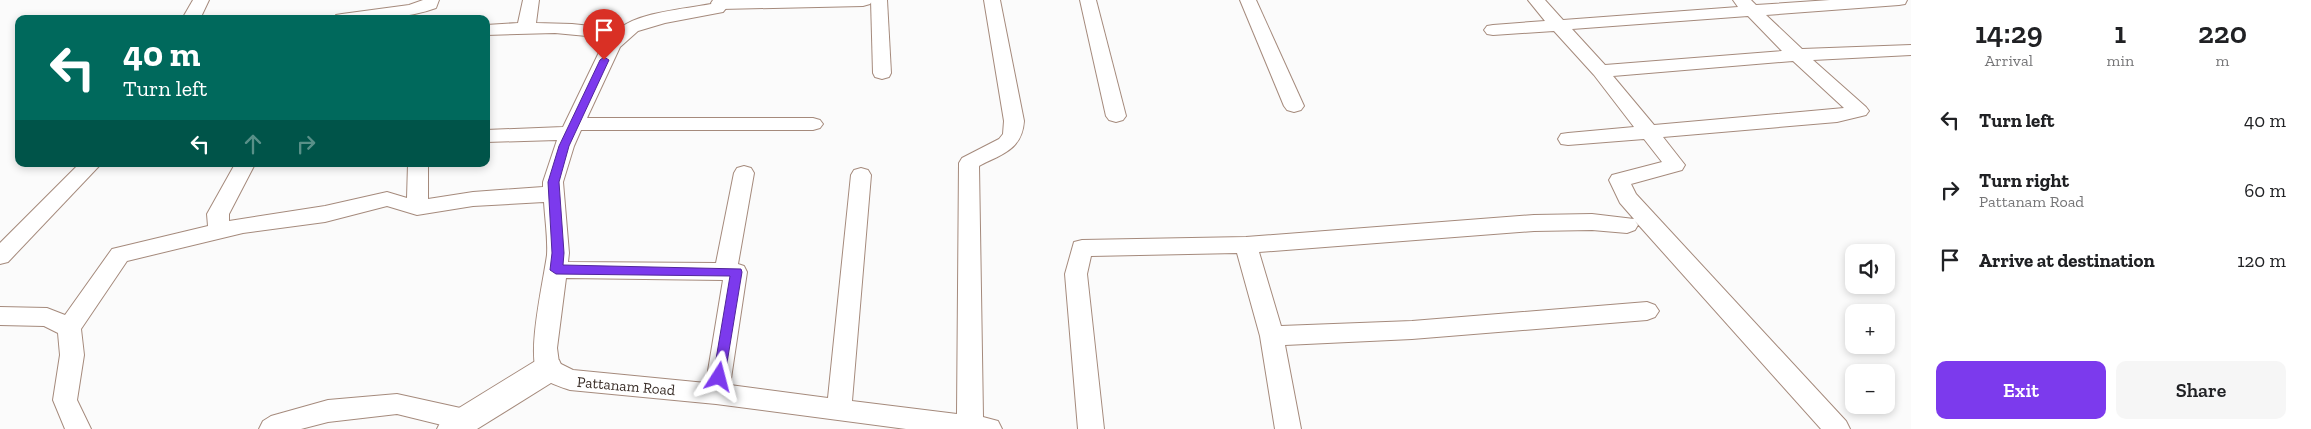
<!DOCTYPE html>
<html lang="en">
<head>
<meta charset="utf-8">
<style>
	body { margin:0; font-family:"Zilla Slab",serif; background:#f6f6f6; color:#202124; height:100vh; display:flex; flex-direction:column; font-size:19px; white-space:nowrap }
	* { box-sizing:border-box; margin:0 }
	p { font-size:16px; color:#757577 }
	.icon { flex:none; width:28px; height:28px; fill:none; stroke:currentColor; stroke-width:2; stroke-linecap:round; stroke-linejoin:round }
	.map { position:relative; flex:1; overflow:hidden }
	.drawer { display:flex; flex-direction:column; background:#fff; width:400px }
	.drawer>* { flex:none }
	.hud { position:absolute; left:15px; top:15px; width:475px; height:152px; border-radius:10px; box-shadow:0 2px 8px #0003; background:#00695c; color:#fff; overflow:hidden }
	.tools { position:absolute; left:1845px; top:244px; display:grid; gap:10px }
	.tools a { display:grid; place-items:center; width:50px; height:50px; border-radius:10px; background:#fff; box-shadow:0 2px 8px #0003; font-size:25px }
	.pin { position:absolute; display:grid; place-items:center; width:42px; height:42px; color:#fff; margin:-51px -21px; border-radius:50% 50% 50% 0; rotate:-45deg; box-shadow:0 0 5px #0007 }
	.pin .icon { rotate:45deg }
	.me { position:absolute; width:55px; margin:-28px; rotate:9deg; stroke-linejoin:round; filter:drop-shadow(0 0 4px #0008) }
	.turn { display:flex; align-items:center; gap:18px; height:105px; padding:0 25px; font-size:22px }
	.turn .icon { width:65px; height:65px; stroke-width:2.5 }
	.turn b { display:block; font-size:35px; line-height:42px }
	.lanes { display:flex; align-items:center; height:48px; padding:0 25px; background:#0003; justify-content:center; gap:25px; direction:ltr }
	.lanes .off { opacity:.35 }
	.eta { display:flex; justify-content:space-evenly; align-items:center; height:85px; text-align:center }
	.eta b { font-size:30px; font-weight:600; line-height:35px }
	.cta { display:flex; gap:10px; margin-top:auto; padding:10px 25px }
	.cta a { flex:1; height:58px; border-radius:10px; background:#7c3aed; color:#fff; font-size:20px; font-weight:600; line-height:58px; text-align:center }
	.cta a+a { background:#f6f6f6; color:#202124 }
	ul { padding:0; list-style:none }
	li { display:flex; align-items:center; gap:15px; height:70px; padding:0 25px }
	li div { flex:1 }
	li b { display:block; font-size:19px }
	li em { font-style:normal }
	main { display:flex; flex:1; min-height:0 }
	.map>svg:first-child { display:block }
</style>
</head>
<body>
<main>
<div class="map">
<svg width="1911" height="429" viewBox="0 0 1911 429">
	<rect width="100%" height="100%" fill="#fbfbfb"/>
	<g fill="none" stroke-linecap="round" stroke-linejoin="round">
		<g stroke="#a58a7c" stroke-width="2">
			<g id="minor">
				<path d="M 193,0 L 209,0 L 200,19 L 182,19 Z"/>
				<path d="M 423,0 L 439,0 L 436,8 C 403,20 369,19 334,19 L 336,15 L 342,14 L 409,5 Z"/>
				<path d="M 523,0 L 539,0 L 536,23 L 572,24 L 619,29 C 639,12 685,9 711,4 L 715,0 L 733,0 L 723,12 L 665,23 L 638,31 L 620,47 L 587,118 L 813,118 L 820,120 L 823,124 L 820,128 L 813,130 L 581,130 L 574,146 L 563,182 L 569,253 L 568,262 L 716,263 L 734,173 L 737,168 L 744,166 L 751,168 L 754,173 L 738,264 L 744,266 L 747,272 L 730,385 L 828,398 L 851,175 L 854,170 L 861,168 L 868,170 L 871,175 L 852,401 L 957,414 L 959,163 L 962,158 L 999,139 L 1003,134 L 1004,121 L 984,0 L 1000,0 L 1024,121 C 1022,150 1002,154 979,166 L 983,417 L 998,421 L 1002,429 L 906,429 L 716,404 L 570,390 C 561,387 545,382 539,375 C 525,360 544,278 547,255 C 548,238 545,219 544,202 L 473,206 L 417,215 L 387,206 L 325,222 L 243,233 L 127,261 L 81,329 L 84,355 L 77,400 L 91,429 L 65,429 L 53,400 L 60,355 L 58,333 L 44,326 L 0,325 L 0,307 L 47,308 L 65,315 L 112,249 L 208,226 L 207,214 L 235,164 L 255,164 L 229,214 L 229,221 L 325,206 L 387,192 L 407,198 L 408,164 L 428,164 L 428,199 L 473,192 L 543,187 L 543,182 L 557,140 L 486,142 L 486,130 L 563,127 L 603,44 L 608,38 L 555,33 L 486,35 L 486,25 L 518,23 ZM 566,278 L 723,280 L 706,383 L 573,370 L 559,363 L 557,348 Z"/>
				<path d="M 871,0 L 887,0 L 891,73 L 889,77 L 882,79 L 875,77 L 873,73 Z"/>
				<path d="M 1080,0 L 1096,0 L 1126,116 L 1123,120 L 1116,122 L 1109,120 L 1106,116 Z"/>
				<path d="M 1240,0 L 1256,0 L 1304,106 L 1301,110 L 1294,112 L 1287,110 L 1284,106 Z"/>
				<path d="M 1528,0 L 1545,0 L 1563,20 L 1738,7 L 1733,0 L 1751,0 L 1756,5 L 1830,0 L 1907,0 L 1905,4 L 1899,5 L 1766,15 L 1802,49 L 1911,45 L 1911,55 L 1813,60 L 1866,107 L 1869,111 L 1866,115 L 1837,122 L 1663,137 L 1685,165 L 1682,170 L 1631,184 L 1636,194 L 1846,421 L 1850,429 L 1821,429 L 1635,221 L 1638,225 L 1635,230 L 1627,233 L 1592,230 L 1534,231 L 1259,252 L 1281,326 L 1412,321 L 1647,302 L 1655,305 L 1659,311 L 1655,317 L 1647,320 L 1412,339 L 1285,345 L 1301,429 L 1275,429 L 1260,336 L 1237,253 L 1091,256 L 1087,274 L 1104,429 L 1078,429 L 1065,274 L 1074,242 L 1082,240 L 1246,237 L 1534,215 L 1592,214 L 1634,219 L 1620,203 L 1609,180 L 1612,175 L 1662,162 L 1644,139 L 1568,145 L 1561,144 L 1558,139 L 1561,134 L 1568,133 L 1634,127 L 1594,75 L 1554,31 L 1493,35 L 1487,34 L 1484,30 L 1487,26 L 1493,25 L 1545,21 ZM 1748,16 L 1782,51 L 1605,65 L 1572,29 ZM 1793,61 L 1844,108 L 1654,125 L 1613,76 Z"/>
				<path d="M 79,164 L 101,164 L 8,262 L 0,264 L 0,243 Z"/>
				<path d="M 397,394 L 465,409 L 474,412 L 478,420 L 474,428 L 458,429 L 397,414 L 328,422 L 301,429 L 259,429 L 263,421 L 271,416 L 328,400 Z"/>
			</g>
		</g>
		<g stroke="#a58a7c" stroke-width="2">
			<g id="tertiary">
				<path d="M 713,0 L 873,0 L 870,4 L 863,6 L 721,9 L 714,7 L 711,3 Z"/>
				<path d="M 548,357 L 559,360 L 563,369 L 559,378 L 477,429 L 437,429 L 442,419 L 454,411 L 537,360 Z"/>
			</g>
		</g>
		<use href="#minor" fill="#fff" fill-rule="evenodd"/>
		<use href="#tertiary" fill="#fff" fill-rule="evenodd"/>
	</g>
	<path fill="#7c3aed" stroke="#51269a" d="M 604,57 L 609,60 L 569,146 L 559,182 L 564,253 L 563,265 L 741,269 L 742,272 L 724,381 L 715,381 L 713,377 L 730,276 L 556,274 L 550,270 L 552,253 L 548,182 L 559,146 L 600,60 Z"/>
	<g text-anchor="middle" stroke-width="4" stroke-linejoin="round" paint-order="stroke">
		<g font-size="15" fill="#3a2e28" stroke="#fff">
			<text transform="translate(626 386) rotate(5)" y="5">Pattanam Road</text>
		</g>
	</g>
</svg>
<div class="tools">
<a><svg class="icon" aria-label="sound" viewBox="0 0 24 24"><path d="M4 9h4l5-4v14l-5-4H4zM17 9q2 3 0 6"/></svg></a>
<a>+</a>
<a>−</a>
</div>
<div class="pin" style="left:604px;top:60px;background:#d93025"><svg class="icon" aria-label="arrive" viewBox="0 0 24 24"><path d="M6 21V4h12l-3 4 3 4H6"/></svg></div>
<svg class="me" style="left:719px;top:377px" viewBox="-20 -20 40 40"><path d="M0-17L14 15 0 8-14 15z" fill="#7c3aed" stroke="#fff" stroke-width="4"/></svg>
<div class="hud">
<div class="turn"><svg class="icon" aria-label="left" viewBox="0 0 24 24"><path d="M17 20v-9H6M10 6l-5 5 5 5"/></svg><div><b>40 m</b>Turn left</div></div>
<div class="lanes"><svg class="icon" aria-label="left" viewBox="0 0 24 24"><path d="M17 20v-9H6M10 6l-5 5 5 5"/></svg><svg class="icon off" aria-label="ahead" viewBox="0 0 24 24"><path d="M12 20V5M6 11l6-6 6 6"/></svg><svg class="icon off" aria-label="right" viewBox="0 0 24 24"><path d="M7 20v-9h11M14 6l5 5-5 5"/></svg></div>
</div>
</div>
<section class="drawer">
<div class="eta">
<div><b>14:29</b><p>Arrival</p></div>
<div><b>1</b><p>min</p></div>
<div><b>220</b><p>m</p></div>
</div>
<ul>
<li><svg class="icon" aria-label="left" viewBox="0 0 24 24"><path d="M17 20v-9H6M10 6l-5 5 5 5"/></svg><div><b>Turn left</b></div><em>40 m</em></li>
<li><svg class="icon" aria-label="right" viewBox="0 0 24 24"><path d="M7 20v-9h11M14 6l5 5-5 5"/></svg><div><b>Turn right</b><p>Pattanam Road</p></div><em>60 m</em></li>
<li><svg class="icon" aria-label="arrive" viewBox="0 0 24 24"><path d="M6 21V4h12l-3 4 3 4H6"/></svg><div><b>Arrive at destination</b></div><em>120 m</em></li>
</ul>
<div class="cta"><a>Exit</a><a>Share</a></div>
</section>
</main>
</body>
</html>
